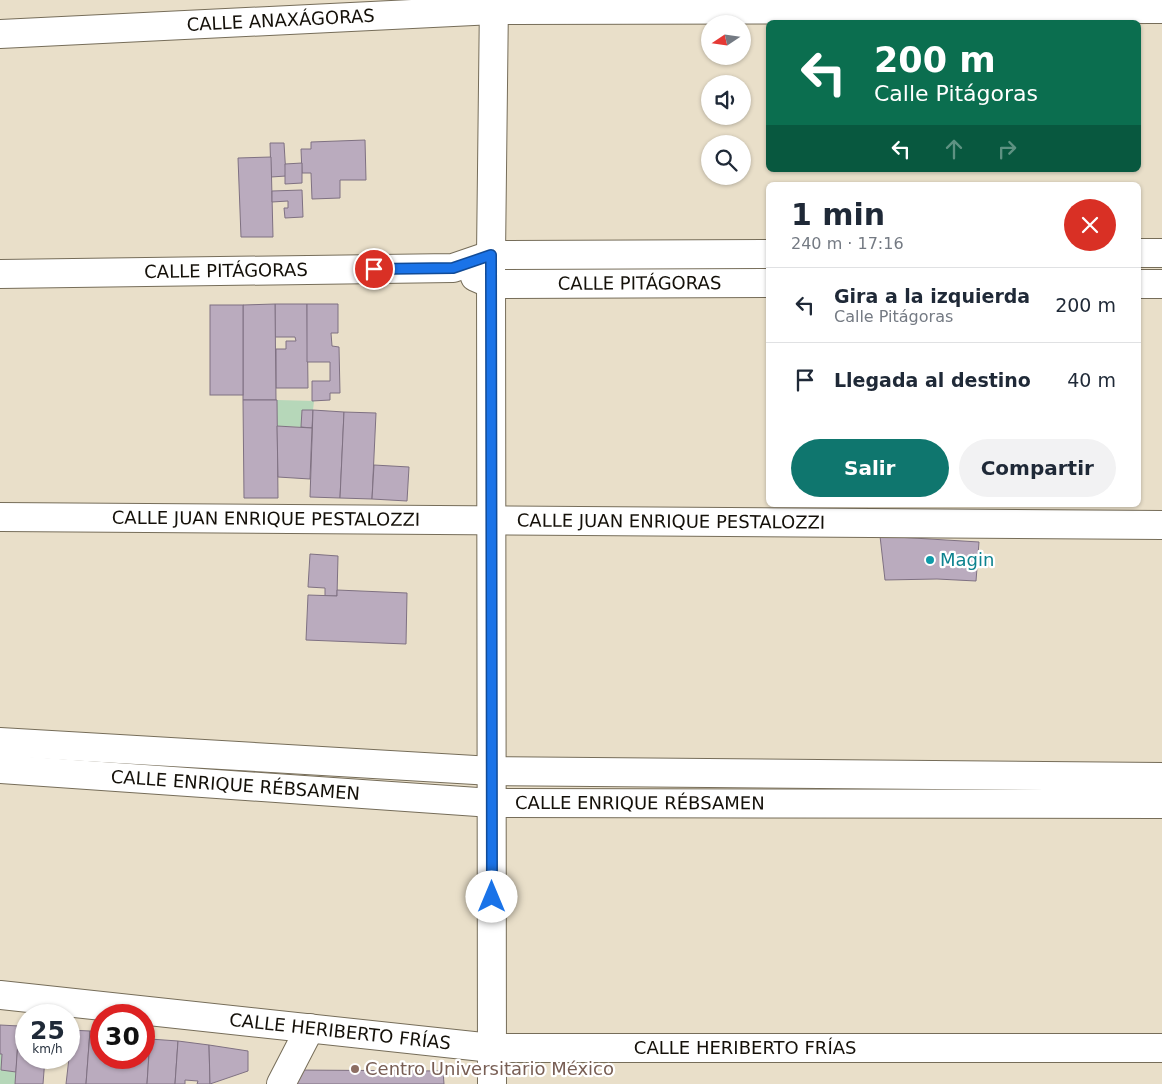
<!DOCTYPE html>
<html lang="es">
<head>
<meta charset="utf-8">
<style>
	body { margin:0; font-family:"DejaVu Sans",sans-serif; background:#f2f2f3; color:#1f2937; height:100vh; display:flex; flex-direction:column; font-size:19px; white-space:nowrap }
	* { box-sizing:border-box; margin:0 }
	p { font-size:16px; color:#747a83 }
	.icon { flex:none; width:28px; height:28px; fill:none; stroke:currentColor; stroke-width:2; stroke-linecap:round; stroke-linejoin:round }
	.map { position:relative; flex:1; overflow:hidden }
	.drawer { position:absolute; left:766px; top:182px; width:375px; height:325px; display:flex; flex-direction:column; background:#fff; border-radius:8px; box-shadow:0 1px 4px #0004 }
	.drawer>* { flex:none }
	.hud { position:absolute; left:766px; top:20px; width:375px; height:152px; border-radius:8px; box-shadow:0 1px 4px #0004; background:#0b6e4f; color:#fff; overflow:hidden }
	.needle { width:32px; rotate:257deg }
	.tools { position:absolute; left:701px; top:15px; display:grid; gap:10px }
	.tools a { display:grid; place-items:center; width:50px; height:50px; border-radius:50%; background:#fff; box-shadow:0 1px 4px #0004; font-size:25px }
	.speed { position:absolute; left:15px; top:1004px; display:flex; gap:10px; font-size:25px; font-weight:700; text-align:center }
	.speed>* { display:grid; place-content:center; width:65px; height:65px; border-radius:50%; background:#fff; box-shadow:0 1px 4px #0004; line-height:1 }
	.speed small { font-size:12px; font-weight:400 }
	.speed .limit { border:8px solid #d22; background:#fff; color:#111 }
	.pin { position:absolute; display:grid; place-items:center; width:42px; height:42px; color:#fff; margin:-21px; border:2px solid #fff; border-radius:50%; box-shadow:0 1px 5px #0007 }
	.me { position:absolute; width:55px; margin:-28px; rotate:0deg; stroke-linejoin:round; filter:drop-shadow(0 0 4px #0008) }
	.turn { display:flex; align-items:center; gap:18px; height:105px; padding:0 25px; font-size:22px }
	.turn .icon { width:65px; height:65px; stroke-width:2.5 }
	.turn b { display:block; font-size:35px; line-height:42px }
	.lanes { display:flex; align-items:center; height:48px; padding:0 25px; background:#0003; justify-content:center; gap:25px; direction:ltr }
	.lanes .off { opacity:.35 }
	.round { display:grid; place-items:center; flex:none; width:52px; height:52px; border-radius:26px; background:#f2f2f3 }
	.overview { display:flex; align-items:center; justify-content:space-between; height:85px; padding:0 25px }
	h1 { font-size:30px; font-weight:700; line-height:38px }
	.button { display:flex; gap:10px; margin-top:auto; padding:10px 25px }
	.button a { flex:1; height:58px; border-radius:30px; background:#0f766e; color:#fff; font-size:20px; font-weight:700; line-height:58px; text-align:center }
	.button a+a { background:#f2f2f3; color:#1f2937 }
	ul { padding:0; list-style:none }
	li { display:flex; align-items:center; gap:15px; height:75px; padding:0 25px; border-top:1px solid #e0e1e3 }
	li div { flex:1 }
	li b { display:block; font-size:19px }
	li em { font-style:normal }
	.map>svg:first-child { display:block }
</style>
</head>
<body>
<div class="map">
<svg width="1162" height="1084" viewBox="0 0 1162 1084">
	<rect width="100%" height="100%" fill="#e9dfc9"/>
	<g fill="#b6d7b9">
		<path d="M 277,400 L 314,401 L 313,410 L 302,410 L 301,427 L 277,426 Z"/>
		<path d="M 0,1054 L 2,1054 L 1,1070 L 16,1072 L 15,1084 L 0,1084 Z"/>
	</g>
	<g fill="#baabbe" stroke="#7f7182">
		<path d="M 365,140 L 366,180 L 340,180 L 340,198 L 312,199 L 311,173 L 302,173 L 301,149 L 311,149 L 311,142 Z"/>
		<path d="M 270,143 L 284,143 L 286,176 L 271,177 Z"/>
		<path d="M 271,157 L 273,237 L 241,237 L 238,158 Z"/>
		<path d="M 302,163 L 302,183 L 285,184 L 285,164 Z"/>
		<path d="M 302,190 L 303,217 L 285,218 L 284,208 L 288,208 L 288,201 L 272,202 L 272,191 Z"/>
		<path d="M 275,304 L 307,304 L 308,388 L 276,388 L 276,349 L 286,349 L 286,341 L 296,341 L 295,337 L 275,337 Z"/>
		<path d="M 275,304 L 276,400 L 243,400 L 243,305 Z"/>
		<path d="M 307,304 L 338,304 L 338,333 L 331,333 L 332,346 L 339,347 L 340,393 L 330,393 L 330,400 L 312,401 L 312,381 L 330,381 L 330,362 L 307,362 Z"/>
		<rect x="210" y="305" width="33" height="90"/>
		<path d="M 243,400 L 277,400 L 278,498 L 244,498 Z"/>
		<path d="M 302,410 L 313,410 L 312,428 L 301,427 Z"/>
		<path d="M 313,410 L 344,412 L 340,498 L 310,497 Z"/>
		<path d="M 344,412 L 376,413 L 372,499 L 340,498 Z"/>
		<path d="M 277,426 L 312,428 L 310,479 L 278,477 Z"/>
		<path d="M 374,465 L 409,467 L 407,501 L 372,499 Z"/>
		<path d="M 880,536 L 979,542 L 976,581 L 937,579 L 885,580 Z"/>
		<path d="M 310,554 L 338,556 L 337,596 L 325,596 L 325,588 L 308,587 Z"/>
		<path d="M 337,590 L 407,593 L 406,644 L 306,640 L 308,595 L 337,596 Z"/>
		<path d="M 0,1025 L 19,1026 L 16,1072 L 1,1070 L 2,1054 L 0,1054 Z"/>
		<path d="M 19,1026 L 26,1027 L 26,1058 L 45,1058 L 43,1084 L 15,1084 Z"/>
		<path d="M 69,1030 L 90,1031 L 86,1084 L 66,1084 L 69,1058 Z"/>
		<path d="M 90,1031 L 101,1032 L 101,1058 L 144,1058 L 144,1035 L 150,1036 L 147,1084 L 86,1084 Z"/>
		<path d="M 150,1039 L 178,1041 L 175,1084 L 147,1084 Z"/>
		<path d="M 178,1041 L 209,1045 L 210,1084 L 197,1084 L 198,1081 L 185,1080 L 185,1084 L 175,1084 Z"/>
		<path d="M 209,1045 L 248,1051 L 248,1071 L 210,1084 Z"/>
		<path d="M 294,1070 L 443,1071 L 444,1084 L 294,1084 Z"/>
	</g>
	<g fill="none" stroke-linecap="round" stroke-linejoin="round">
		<g stroke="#766d59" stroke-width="30">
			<g id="minor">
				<path id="s1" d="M 0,34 L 494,10 L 1162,9"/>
				<path d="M 1139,253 L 1162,253"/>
				<path id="s2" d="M 0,274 L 453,268 L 491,255 L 769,254"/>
				<path id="s3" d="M 475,277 L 491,284 L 769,283"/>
				<path d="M 1139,284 L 1162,284"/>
				<path id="s4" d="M 0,517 L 1162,525"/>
				<path d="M 0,742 L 492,771 L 1162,777"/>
				<path id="s5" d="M 0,769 L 492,803 L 1162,804"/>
				<path id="s6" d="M 0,995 L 492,1048 L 1162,1048"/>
				<path d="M 281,1084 L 310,1028"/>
				<path d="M 492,1084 L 491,255 L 494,0"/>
			</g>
		</g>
		<use href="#minor" stroke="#fff" stroke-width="28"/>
	</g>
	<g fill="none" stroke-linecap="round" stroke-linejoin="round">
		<g stroke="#114b97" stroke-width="12">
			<path id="route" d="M 374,269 L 453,268 L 491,255 L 492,897"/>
		</g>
		<use href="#route" stroke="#1a73e8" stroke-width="9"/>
	</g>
	<circle fill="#0f9aa8" stroke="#fff" stroke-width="2" cx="930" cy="560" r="5"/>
	<circle fill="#8d6e63" stroke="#fff" stroke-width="2" cx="355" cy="1069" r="5"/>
	<g text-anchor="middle" stroke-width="4.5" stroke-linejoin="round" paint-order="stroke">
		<g font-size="18" fill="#141009" stroke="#fff">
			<text dy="6" stroke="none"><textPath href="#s1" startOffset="281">CALLE ANAXÁGORAS</textPath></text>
			<text dy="6" stroke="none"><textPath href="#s2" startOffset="226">CALLE PITÁGORAS</textPath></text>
			<text dy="6" stroke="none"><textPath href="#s3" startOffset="166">CALLE PITÁGORAS</textPath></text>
			<text dy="6" stroke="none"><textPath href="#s4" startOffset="266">CALLE JUAN ENRIQUE PESTALOZZI</textPath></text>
			<text dy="6" stroke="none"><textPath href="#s4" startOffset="671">CALLE JUAN ENRIQUE PESTALOZZI</textPath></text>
			<text dy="6" stroke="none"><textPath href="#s5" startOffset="236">CALLE ENRIQUE RÉBSAMEN</textPath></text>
			<text dy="6" stroke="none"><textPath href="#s5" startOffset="641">CALLE ENRIQUE RÉBSAMEN</textPath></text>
			<text dy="6" stroke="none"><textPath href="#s6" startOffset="342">CALLE HERIBERTO FRÍAS</textPath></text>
			<text dy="6" stroke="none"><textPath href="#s6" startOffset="748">CALLE HERIBERTO FRÍAS</textPath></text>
		</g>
		<g font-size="18" fill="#0d838f" stroke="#fff" text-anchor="start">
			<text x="940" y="566">Magin</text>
		</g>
		<g font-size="18" fill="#785e54" stroke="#fff" text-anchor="start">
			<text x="365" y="1075">Centro Universitario México</text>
		</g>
	</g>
</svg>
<div class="tools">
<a><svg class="needle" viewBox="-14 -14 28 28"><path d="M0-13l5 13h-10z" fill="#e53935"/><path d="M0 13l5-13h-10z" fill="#747a83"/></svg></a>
<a><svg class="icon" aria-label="sound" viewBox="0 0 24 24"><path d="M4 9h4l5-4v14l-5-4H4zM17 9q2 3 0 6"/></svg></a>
<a><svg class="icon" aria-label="search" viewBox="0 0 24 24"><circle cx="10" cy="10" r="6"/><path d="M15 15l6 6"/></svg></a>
</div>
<div class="speed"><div>25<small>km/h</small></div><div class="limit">30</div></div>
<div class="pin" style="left:374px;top:269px;background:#d93025"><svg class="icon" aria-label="arrive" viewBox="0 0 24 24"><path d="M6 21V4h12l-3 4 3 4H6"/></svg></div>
<svg class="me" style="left:492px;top:897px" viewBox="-20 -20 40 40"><circle r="19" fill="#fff"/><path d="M0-13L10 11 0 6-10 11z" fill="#1a73e8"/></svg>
<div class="hud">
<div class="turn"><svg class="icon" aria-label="left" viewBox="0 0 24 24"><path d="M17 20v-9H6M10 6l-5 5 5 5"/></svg><div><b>200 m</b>Calle Pitágoras</div></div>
<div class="lanes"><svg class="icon" aria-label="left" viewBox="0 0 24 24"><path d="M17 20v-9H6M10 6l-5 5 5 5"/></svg><svg class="icon off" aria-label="ahead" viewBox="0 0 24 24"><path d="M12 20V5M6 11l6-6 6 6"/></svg><svg class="icon off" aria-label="right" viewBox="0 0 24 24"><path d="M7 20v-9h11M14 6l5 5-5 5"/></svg></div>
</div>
<section class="drawer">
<div class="overview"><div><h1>1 min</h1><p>240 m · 17:16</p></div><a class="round" style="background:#d93025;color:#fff"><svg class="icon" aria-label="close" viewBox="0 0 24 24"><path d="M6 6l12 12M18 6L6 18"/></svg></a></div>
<ul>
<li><svg class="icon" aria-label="left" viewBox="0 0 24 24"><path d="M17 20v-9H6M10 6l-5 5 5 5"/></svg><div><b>Gira a la izquierda</b><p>Calle Pitágoras</p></div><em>200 m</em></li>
<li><svg class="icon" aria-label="arrive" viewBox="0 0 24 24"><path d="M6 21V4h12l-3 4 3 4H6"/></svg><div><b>Llegada al destino</b></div><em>40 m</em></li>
</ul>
<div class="button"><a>Salir</a><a>Compartir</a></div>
</section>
</div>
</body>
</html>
